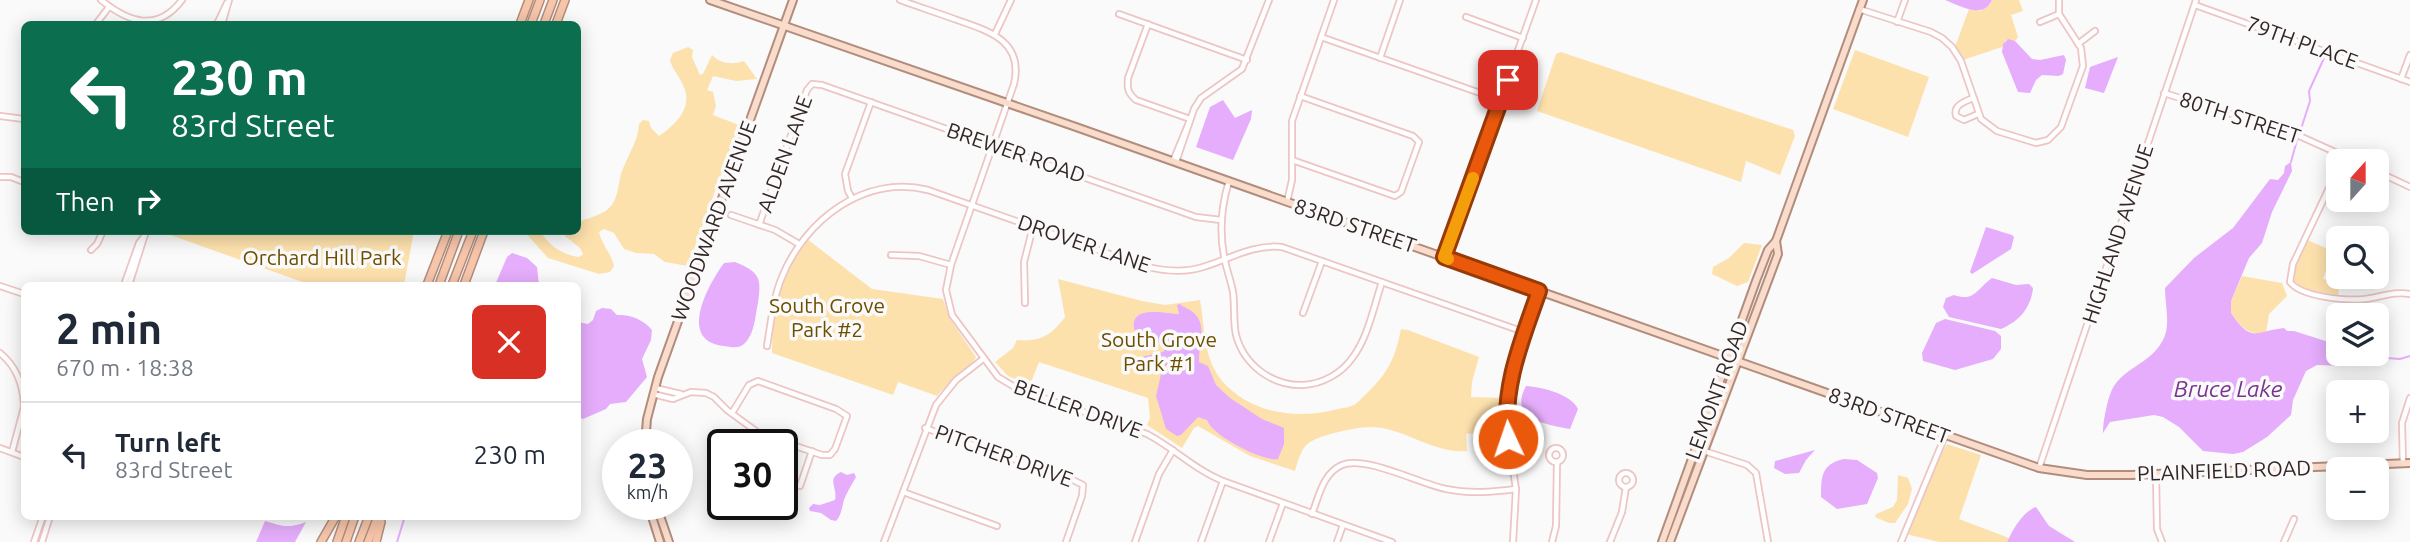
<!DOCTYPE html>
<html lang="en">
<head>
<meta charset="utf-8">
<style>
	body { margin:0; font-family:Ubuntu,sans-serif; background:#f6f6f7; color:#1f2937; height:100vh; display:flex; flex-direction:column; font-size:26px; white-space:nowrap }
	* { box-sizing:border-box; margin:0 }
	p { font-size:23px; color:#747a83 }
	.icon { flex:none; width:38px; height:38px; fill:none; stroke:currentColor; stroke-width:2; stroke-linecap:round; stroke-linejoin:round }
	.map { position:relative; flex:1; overflow:hidden }
	.side { position:absolute; left:21px; top:282px; width:560px; height:238px; display:flex; flex-direction:column; background:#fff; border-radius:10px; box-shadow:0 4px 18px #0003 }
	.side>* { flex:none }
	.banner { position:absolute; left:21px; top:21px; width:560px; height:214px; border-radius:10px; box-shadow:0 4px 18px #0003; background:#0b6e4f; color:#fff; overflow:hidden }
	.needle { width:46px; rotate:21deg }
	.controls { position:absolute; left:2326px; top:149px; display:grid; gap:14px }
	.controls a { display:grid; place-items:center; width:63px; height:63px; border-radius:10px; background:#fff; box-shadow:0 4px 18px #0003; font-size:35px }
	.speed { position:absolute; left:602px; top:429px; display:flex; gap:14px; font-size:35px; font-weight:700; text-align:center }
	.speed>* { display:grid; place-content:center; width:91px; height:91px; border-radius:50%; background:#fff; box-shadow:0 4px 18px #0003; line-height:1 }
	.speed small { font-size:18px; font-weight:400 }
	.speed .limit { border:4px solid #111; border-radius:10px; background:#fff; color:#111 }
	.pin { position:absolute; display:grid; place-items:center; width:60px; height:60px; color:#fff; margin:-30px; border-radius:14px; box-shadow:0 4px 10px #0006 }
	.me { position:absolute; width:77px; margin:-38px; rotate:357deg; stroke-linejoin:round; filter:drop-shadow(0 0 5px #0008) }
	.turn { display:flex; align-items:center; gap:24px; height:147px; padding:0 35px; font-size:32px }
	.turn .icon { width:91px; height:91px; stroke-width:2.5 }
	.turn b { display:block; font-size:49px; line-height:60px }
	.then { display:flex; align-items:center; height:66px; padding:0 35px; background:#0003; gap:14px; font-size:26px }
	.round { display:grid; place-items:center; flex:none; width:74px; height:74px; border-radius:10px; background:#f6f6f7 }
	.summary { display:flex; align-items:center; justify-content:space-between; height:119px; padding:0 35px }
	h1 { font-size:42px; font-weight:600; line-height:52px }
	ul { padding:0; list-style:none }
	li { display:flex; align-items:center; gap:21px; height:105px; padding:0 35px; border-top:2px solid #e0e1e3 }
	li div { flex:1 }
	li b { display:block; font-size:26px }
	li em { font-style:normal }
	.map>svg:first-child { display:block }
</style>
</head>
<body>
<div class="map">
<svg width="2410" height="542" viewBox="0 0 2410 542">
	<rect width="100%" height="100%" fill="#fafafa"/>
	<g fill="#fde1ad">
		<path d="M 1992,0 L 2019,0 L 2023,11 L 2011,15 L 2018,37 L 2015,41 L 2006,40 L 2002,47 L 1963,60 L 1955,47 L 1969,9 L 1980,11 L 1990,5 Z"/>
		<path d="M 688,47 L 693,50 L 692,57 L 700,75 L 703,74 L 712,55 C 721,64 732,65 744,61 L 757,79 L 736,81 L 713,76 L 707,90 L 713,92 L 716,106 L 713,115 L 739,125 L 688,266 L 665,262 L 654,254 L 636,253 L 624,249 L 614,233 L 604,229 L 599,232 C 602,245 611,253 614,266 L 610,272 L 599,274 L 548,258 L 524,231 L 540,231 C 550,246 560,254 579,257 L 583,254 L 580,248 L 565,236 L 565,231 L 578,231 L 578,222 C 586,219 601,215 608,209 C 618,201 618,186 621,174 C 627,156 638,142 639,124 L 643,120 L 649,121 L 651,128 L 659,136 C 676,124 694,107 683,85 C 679,76 672,69 670,60 L 673,53 Z"/>
		<path d="M 1855,50 L 1929,77 L 1908,137 L 1833,109 Z"/>
		<path d="M 1561,52 L 1793,130 L 1795,136 L 1780,175 L 1746,161 L 1741,182 L 1537,111 L 1556,54 Z"/>
		<path d="M 159,231 L 414,231 L 404,285 L 311,285 Z"/>
		<path d="M 807,239 L 872,289 L 943,299 L 950,319 L 976,357 C 970,369 948,382 937,396 L 898,382 L 893,395 L 772,353 C 772,312 782,271 807,239 Z"/>
		<path d="M 2307,240 L 2333,251 L 2323,279 L 2340,282 L 2338,295 L 2303,289 L 2293,280 L 2295,265 Z"/>
		<path d="M 1744,243 L 1762,245 L 1748,282 L 1737,286 L 1712,274 L 1713,267 L 1729,258 Z"/>
		<path d="M 2242,276 L 2282,283 L 2287,296 L 2269,314 L 2266,333 C 2248,336 2240,326 2231,313 L 2231,301 Z"/>
		<path d="M 1058,279 L 1142,301 L 1165,305 L 1200,300 C 1205,328 1203,359 1223,382 C 1252,414 1298,420 1338,409 C 1343,408 1350,407 1354,405 C 1358,403 1362,397 1366,394 C 1388,373 1395,359 1401,329 L 1408,330 L 1479,357 L 1472,382 L 1471,397 L 1504,398 L 1505,430 L 1466,434 L 1467,451 C 1433,454 1405,428 1372,427 C 1361,427 1346,430 1334,433 C 1306,441 1303,443 1295,471 L 1250,456 L 1198,426 L 1194,428 L 1182,448 L 1147,425 L 1150,418 L 1148,398 L 1039,362 L 1030,385 L 1008,376 L 995,362 L 1013,348 L 1017,340 C 1040,342 1052,335 1065,317 Z"/>
		<path d="M 1947,444 L 1981,455 L 1959,519 L 2009,538 L 2007,542 L 1939,542 L 1906,534 L 1935,466 Z"/>
		<path d="M 1898,475 L 1908,478 L 1912,489 L 1908,504 L 1895,523 L 1889,523 L 1875,517 L 1876,514 L 1893,507 L 1897,500 Z"/>
	</g>
	<g fill="#e5adfb">
		<path d="M 1945,0 L 1992,0 C 1983,20 1961,6 1945,0 Z"/>
		<path d="M 2008,39 L 2015,41 L 2032,59 L 2040,60 L 2064,55 L 2066,60 L 2063,74 L 2059,76 L 2042,75 L 2036,80 L 2030,93 L 2018,92 L 2002,52 L 2003,44 Z"/>
		<path d="M 2118,57 L 2104,93 L 2085,88 L 2090,67 Z"/>
		<path d="M 1223,100 L 1235,118 L 1252,110 L 1251,119 L 1233,160 L 1196,147 L 1210,107 Z"/>
		<path d="M 2291,162 L 2292,171 L 2272,212 L 2262,243 L 2249,258 L 2231,301 L 2231,313 C 2252,344 2255,331 2284,328 L 2287,331 L 2294,331 L 2338,345 L 2338,354 L 2358,354 L 2359,356 L 2353,362 L 2343,366 L 2317,365 L 2306,371 L 2293,400 L 2291,415 L 2267,437 L 2243,452 L 2233,454 L 2203,451 L 2179,427 L 2163,417 L 2154,415 L 2110,422 L 2103,433 C 2103,421 2108,395 2114,386 C 2129,364 2158,361 2166,332 C 2169,319 2165,301 2165,288 L 2194,258 L 2233,228 L 2270,179 L 2278,180 L 2284,173 L 2285,166 Z"/>
		<path d="M 1986,227 L 2012,235 L 2014,237 L 2011,249 L 1972,274 L 1970,272 Z"/>
		<path d="M 512,253 L 527,258 L 537,267 L 539,285 L 495,285 L 507,257 Z"/>
		<path d="M 735,262 C 759,272 762,277 758,303 C 755,316 755,334 744,344 C 739,349 731,347 724,346 C 677,341 708,285 724,263 Z"/>
		<path d="M 1992,278 L 2016,285 L 2029,284 L 2033,288 C 2031,307 2020,321 2001,329 L 1949,317 L 1943,307 L 1946,298 L 1954,295 C 1974,302 1976,290 1992,278 Z"/>
		<path d="M 1180,304 C 1184,308 1190,309 1194,313 C 1208,326 1198,347 1199,362 L 1208,366 L 1216,385 L 1230,398 L 1262,419 L 1284,428 L 1284,444 L 1278,459 C 1263,462 1211,435 1207,420 L 1198,417 L 1181,435 L 1177,436 L 1166,429 L 1156,396 L 1161,374 L 1171,367 L 1167,365 C 1158,368 1144,372 1139,362 L 1141,357 L 1163,352 L 1167,347 L 1166,345 L 1135,332 C 1126,303 1168,314 1179,314 L 1177,305 Z"/>
		<path d="M 602,308 L 611,309 L 617,315 C 630,314 644,320 652,330 L 651,340 L 642,359 L 647,377 L 626,402 L 610,404 L 606,409 L 583,419 L 578,417 L 578,322 L 588,324 L 593,320 L 596,311 Z"/>
		<path d="M 1945,319 L 1995,331 L 2001,336 L 2001,349 L 1993,359 L 1955,370 L 1923,361 L 1922,353 L 1936,323 Z"/>
		<path d="M 1526,386 C 1542,387 1571,394 1578,409 L 1570,429 C 1545,424 1508,419 1526,386 Z"/>
		<path d="M 1815,450 L 1806,460 L 1799,473 L 1785,474 L 1774,468 L 1775,461 Z"/>
		<path d="M 1844,459 L 1857,460 L 1877,473 L 1878,478 L 1867,504 L 1837,509 L 1821,497 C 1821,477 1821,464 1844,459 Z"/>
		<path d="M 841,472 L 847,475 L 854,473 L 856,477 C 852,484 844,497 843,504 C 841,512 841,515 836,521 L 831,520 L 821,513 L 810,511 L 809,508 L 813,504 L 820,505 L 835,500 C 838,488 826,479 841,472 Z"/>
		<path d="M 2036,507 L 2049,526 L 2075,542 L 2007,542 C 2013,530 2022,512 2036,507 Z"/>
		<path d="M 265,521 C 283,526 287,529 306,522 L 295,542 L 256,542 Z"/>
	</g>
	<g fill="none" stroke-linecap="round" stroke-linejoin="round">
		<g stroke="#e5adfb" stroke-width="2">
			<path d="M 2300,132 L 2310,101 L 2309,91 L 2325,56"/>
			<path d="M 2291,162 L 2297,140"/>
			<path d="M 2359,356 L 2400,359 L 2410,356"/>
			<path d="M 397,542 L 405,516"/>
		</g>
		<g stroke="#edc5c4" stroke-width="8">
			<g id="minor">
				<path d="M 101,0 C 128,22 157,33 182,0"/>
				<path d="M 900,0 C 919,7 938,13 957,20 C 989,31 1024,41 1014,84 L 951,265 L 946,290 L 952,315 L 998,377 L 1018,389 L 1147,434 C 1174,448 1195,470 1223,481 L 1392,542"/>
				<path d="M 2195,5 L 2410,82"/>
				<path d="M 1859,9 L 1931,32 L 1942,38 L 1952,47 L 1961,61 L 1981,119 L 1997,131 L 2036,143 L 2048,140 L 2061,127 L 2083,66 L 2081,48 L 2059,14 L 2059,0"/>
				<path d="M 1119,14 L 1247,60"/>
				<path d="M 1466,17 L 1523,38"/>
				<path d="M 1897,22 L 1905,0"/>
				<path d="M 2040,22 L 2059,14"/>
				<path d="M 96,24 L 109,7"/>
				<path d="M 217,24 L 227,3"/>
				<path d="M 222,24 L 229,0"/>
				<path d="M 1148,24 L 1128,78 C 1127,89 1128,93 1136,100 L 1190,119"/>
				<path d="M 995,34 L 1011,0"/>
				<path d="M 1321,37 L 1500,100"/>
				<path d="M 2078,44 L 2095,31"/>
				<path d="M 1380,58 L 1400,0"/>
				<path d="M 2401,79 L 2410,55"/>
				<path d="M 2164,93 L 2295,134 L 2355,161"/>
				<path d="M 1973,98 C 1964,102 1953,105 1956,116 L 1964,120 L 1978,114"/>
				<path d="M 0,116 L 24,119"/>
				<path d="M 1292,160 L 1395,196 L 1401,192 L 1419,142 L 1413,136 L 1300,96"/>
				<path d="M 1173,161 L 1190,120"/>
				<path d="M 1176,162 L 1194,109 L 1201,98 L 1242,69 L 1269,0"/>
				<path d="M 2338,169 L 2293,264 L 2290,282 C 2301,297 2347,301 2365,299 C 2381,297 2394,291 2410,294"/>
				<path d="M 2376,171 L 2410,187"/>
				<path d="M 0,177 L 11,177 L 24,182"/>
				<path d="M 1229,181 C 1221,207 1219,234 1225,261 C 1227,271 1231,281 1233,292 C 1235,306 1233,321 1236,335 C 1244,365 1272,386 1303,385 C 1323,384 1342,373 1353,357 C 1368,337 1374,306 1382,282"/>
				<path d="M 852,198 L 848,191 L 845,174 L 871,102"/>
				<path d="M 1287,202 L 1292,180 L 1292,121 L 1334,0"/>
				<path d="M 731,215 L 775,230 L 799,244"/>
				<path d="M 759,225 L 807,90 L 812,84 L 822,85 L 1196,217 L 1221,220"/>
				<path d="M 91,250 L 97,244 L 103,231"/>
				<path d="M 891,255 L 919,256 L 951,265"/>
				<path d="M 1444,257 L 1536,0"/>
				<path d="M 124,285 L 139,243 L 145,235"/>
				<path d="M 129,285 L 146,231"/>
				<path d="M 0,286 L 24,294"/>
				<path d="M 1025,303 L 1024,262 L 1033,227"/>
				<path d="M 1303,313 L 1322,261"/>
				<path d="M 767,346 C 771,323 773,298 782,277 C 805,220 865,174 928,190 L 1144,266 C 1163,271 1184,273 1203,267 C 1230,259 1253,244 1282,247 L 1524,332"/>
				<path d="M 0,353 C 16,366 23,384 24,405"/>
				<path d="M 655,388 L 681,394"/>
				<path d="M 653,394 L 673,399 L 691,392 L 706,393 L 714,397 L 727,410 L 760,434 L 822,455 L 830,455 L 835,449 L 847,416 L 836,409 L 758,381 L 749,385 L 732,413"/>
				<path d="M 925,428 L 1073,480 L 1083,485 L 1082,496 L 1066,542"/>
				<path d="M 757,444 L 760,434"/>
				<circle cx="1556" cy="455" r="7"/>
				<path d="M 0,448 L 24,457"/>
				<path d="M 1704,451 L 1747,465 L 1756,473 L 1768,542"/>
				<path d="M 12,452 L 24,407"/>
				<path d="M 2403,464 L 2402,423 L 2410,398"/>
				<path d="M 2039,468 L 2196,0"/>
				<circle cx="1626" cy="480" r="7"/>
				<path d="M 2156,474 L 2157,529 L 2162,542"/>
				<path d="M 800,486 L 812,451"/>
				<path d="M 903,492 L 997,526"/>
				<path d="M 1312,514 C 1319,496 1323,473 1342,465 C 1365,455 1420,484 1446,489 C 1470,494 1493,492 1516,489"/>
				<path d="M 34,542 L 43,516"/>
				<path d="M 42,542 L 50,516"/>
				<path d="M 884,542 L 936,405 L 956,380 L 983,359"/>
				<path d="M 1135,542 L 1159,474 L 1173,450"/>
				<path d="M 1201,542 L 1223,481"/>
				<path d="M 1269,542 L 1283,503"/>
				<path d="M 1337,542 L 1343,525"/>
				<path d="M 1513,542 L 1516,489 L 1506,422 L 1507,398 L 1518,352 L 1539,291"/>
				<path d="M 1552,542 L 1556,526 L 1557,462"/>
				<path d="M 1610,542 L 1622,512 L 1626,487"/>
				<path d="M 1901,542 L 1945,436"/>
				<path d="M 2284,542 L 2294,519"/>
			</g>
		</g>
		<g stroke="#b28d7c" stroke-width="10">
			<g id="major">
				<path d="M 710,0 L 1076,127 L 2039,468 L 2087,475 L 2132,475 L 2410,463"/>
				<path d="M 645,444 L 647,419 L 658,377 L 793,0"/>
				<path d="M 648,504 L 660,542"/>
				<path d="M 656,504 L 669,542"/>
				<path d="M 1662,542 L 1756,281 L 1768,250 L 1776,241 L 1863,0"/>
				<path d="M 1670,542 L 1778,254 L 1776,241"/>
			</g>
		</g>
		<g stroke="#b28d7c" stroke-width="10">
			<g id="highway">
				<path d="M 520,24 L 529,0"/>
				<path d="M 531,24 L 540,0"/>
				<path d="M 544,24 L 553,0"/>
				<path d="M 556,24 L 565,0"/>
				<path d="M 427,285 L 448,231"/>
				<path d="M 439,285 L 459,231"/>
				<path d="M 452,285 L 473,231"/>
				<path d="M 464,285 L 484,231"/>
				<path d="M 321,542 L 336,516"/>
				<path d="M 337,542 L 346,516"/>
				<path d="M 346,542 L 355,516"/>
				<path d="M 359,542 L 369,516"/>
				<path d="M 368,542 L 378,516"/>
				<path d="M 376,542 L 381,522"/>
			</g>
		</g>
		<use href="#minor" stroke="#fff" stroke-width="4.5"/>
		<use href="#major" stroke="#fadccc" stroke-width="6"/>
		<use href="#highway" stroke="#f6c5aa" stroke-width="7"/>
	</g>
	<g fill="none" stroke-linecap="round" stroke-linejoin="round">
		<g stroke="#983908" stroke-width="18">
			<path id="route" d="M 1508,80 L 1444,257 L 1539,291 C 1522,340 1502,386 1508,439"/>
		</g>
		<use href="#route" stroke="#ea580c" stroke-width="12"/>
		<path stroke="#f59e0b" stroke-width="12" d="M 1448,259 L 1444,257 L 1473,178"/>
	</g>
	<g text-anchor="middle" stroke-width="7" stroke-linejoin="round" paint-order="stroke">
		<g font-size="21" fill="#352626" stroke="#fafafa">
			<text transform="translate(2302 43) rotate(20)" y="7">79TH PLACE</text>
			<text transform="translate(2240 118) rotate(18)" y="7">80TH STREET</text>
			<text transform="translate(1016 153) rotate(19)" y="7">BREWER ROAD</text>
			<text transform="translate(785 154) rotate(-70)" y="7">ALDEN LANE</text>
			<text transform="translate(714 221) rotate(-70)" y="7">WOODWARD AVENUE</text>
			<text transform="translate(1355 226) rotate(19)" y="7">83RD STREET</text>
			<text transform="translate(2118 234) rotate(-72)" y="7">HIGHLAND AVENUE</text>
			<text transform="translate(1084 244) rotate(19)" y="7">DROVER LANE</text>
			<text transform="translate(1717 390) rotate(-70)" y="7">LEMONT ROAD</text>
			<text transform="translate(1078 409) rotate(20)" y="7">BELLER DRIVE</text>
			<text transform="translate(1889 416) rotate(20)" y="7">83RD STREET</text>
			<text transform="translate(1004 456) rotate(20)" y="7">PITCHER DRIVE</text>
			<text transform="translate(2224 471) rotate(-2)" y="7">PLAINFIELD ROAD</text>
		</g>
		<g font-size="21" fill="#6c4e00" stroke="#fafafa">
			<text x="322" y="265">Orchard Hill Park</text>
			<text x="827" y="313">South Grove<tspan x="827" dy="24">Park #2</tspan></text>
			<text x="1159" y="347">South Grove<tspan x="1159" dy="24">Park #1</tspan></text>
		</g>
		<g font-size="23" font-style="italic" fill="#77348e" stroke="#fafafa">
			<text x="2228" y="397">Bruce Lake</text>
		</g>
	</g>
</svg>
<div class="controls">
<a><svg class="needle" viewBox="-14 -14 28 28"><path d="M0-13l5 13h-10z" fill="#e53935"/><path d="M0 13l5-13h-10z" fill="#747a83"/></svg></a>
<a><svg class="icon" aria-label="search" viewBox="0 0 24 24"><circle cx="10" cy="10" r="6"/><path d="M15 15l6 6"/></svg></a>
<a><svg class="icon" aria-label="layers" viewBox="0 0 24 24"><path d="M12 4l9 5-9 5-9-5zM3 14l9 5 9-5"/></svg></a>
<a>+</a>
<a>−</a>
</div>
<div class="speed"><div>23<small>km/h</small></div><div class="limit">30</div></div>
<div class="pin" style="left:1508px;top:80px;background:#d93025"><svg class="icon" aria-label="arrive" viewBox="0 0 24 24"><path d="M6 21V4h12l-3 4 3 4H6"/></svg></div>
<svg class="me" style="left:1508px;top:439px" viewBox="-20 -20 40 40"><circle r="17" fill="#ea580c" stroke="#fff" stroke-width="3"/><path d="M0-11L8 9 0 5-8 9z" fill="#fff"/></svg>
<div class="banner">
<div class="turn"><svg class="icon" aria-label="left" viewBox="0 0 24 24"><path d="M17 20v-9H6M10 6l-5 5 5 5"/></svg><div><b>230 m</b>83rd Street</div></div>
<div class="then">Then<svg class="icon" aria-label="right" viewBox="0 0 24 24"><path d="M7 20v-9h11M14 6l5 5-5 5"/></svg></div>
</div>
<section class="side">
<div class="summary"><div><h1>2 min</h1><p>670 m · 18:38</p></div><a class="round" style="background:#d93025;color:#fff"><svg class="icon" aria-label="close" viewBox="0 0 24 24"><path d="M6 6l12 12M18 6L6 18"/></svg></a></div>
<ul>
<li><svg class="icon" aria-label="left" viewBox="0 0 24 24"><path d="M17 20v-9H6M10 6l-5 5 5 5"/></svg><div><b>Turn left</b><p>83rd Street</p></div><em>230 m</em></li>
</ul>
</section>
</div>
</body>
</html>
